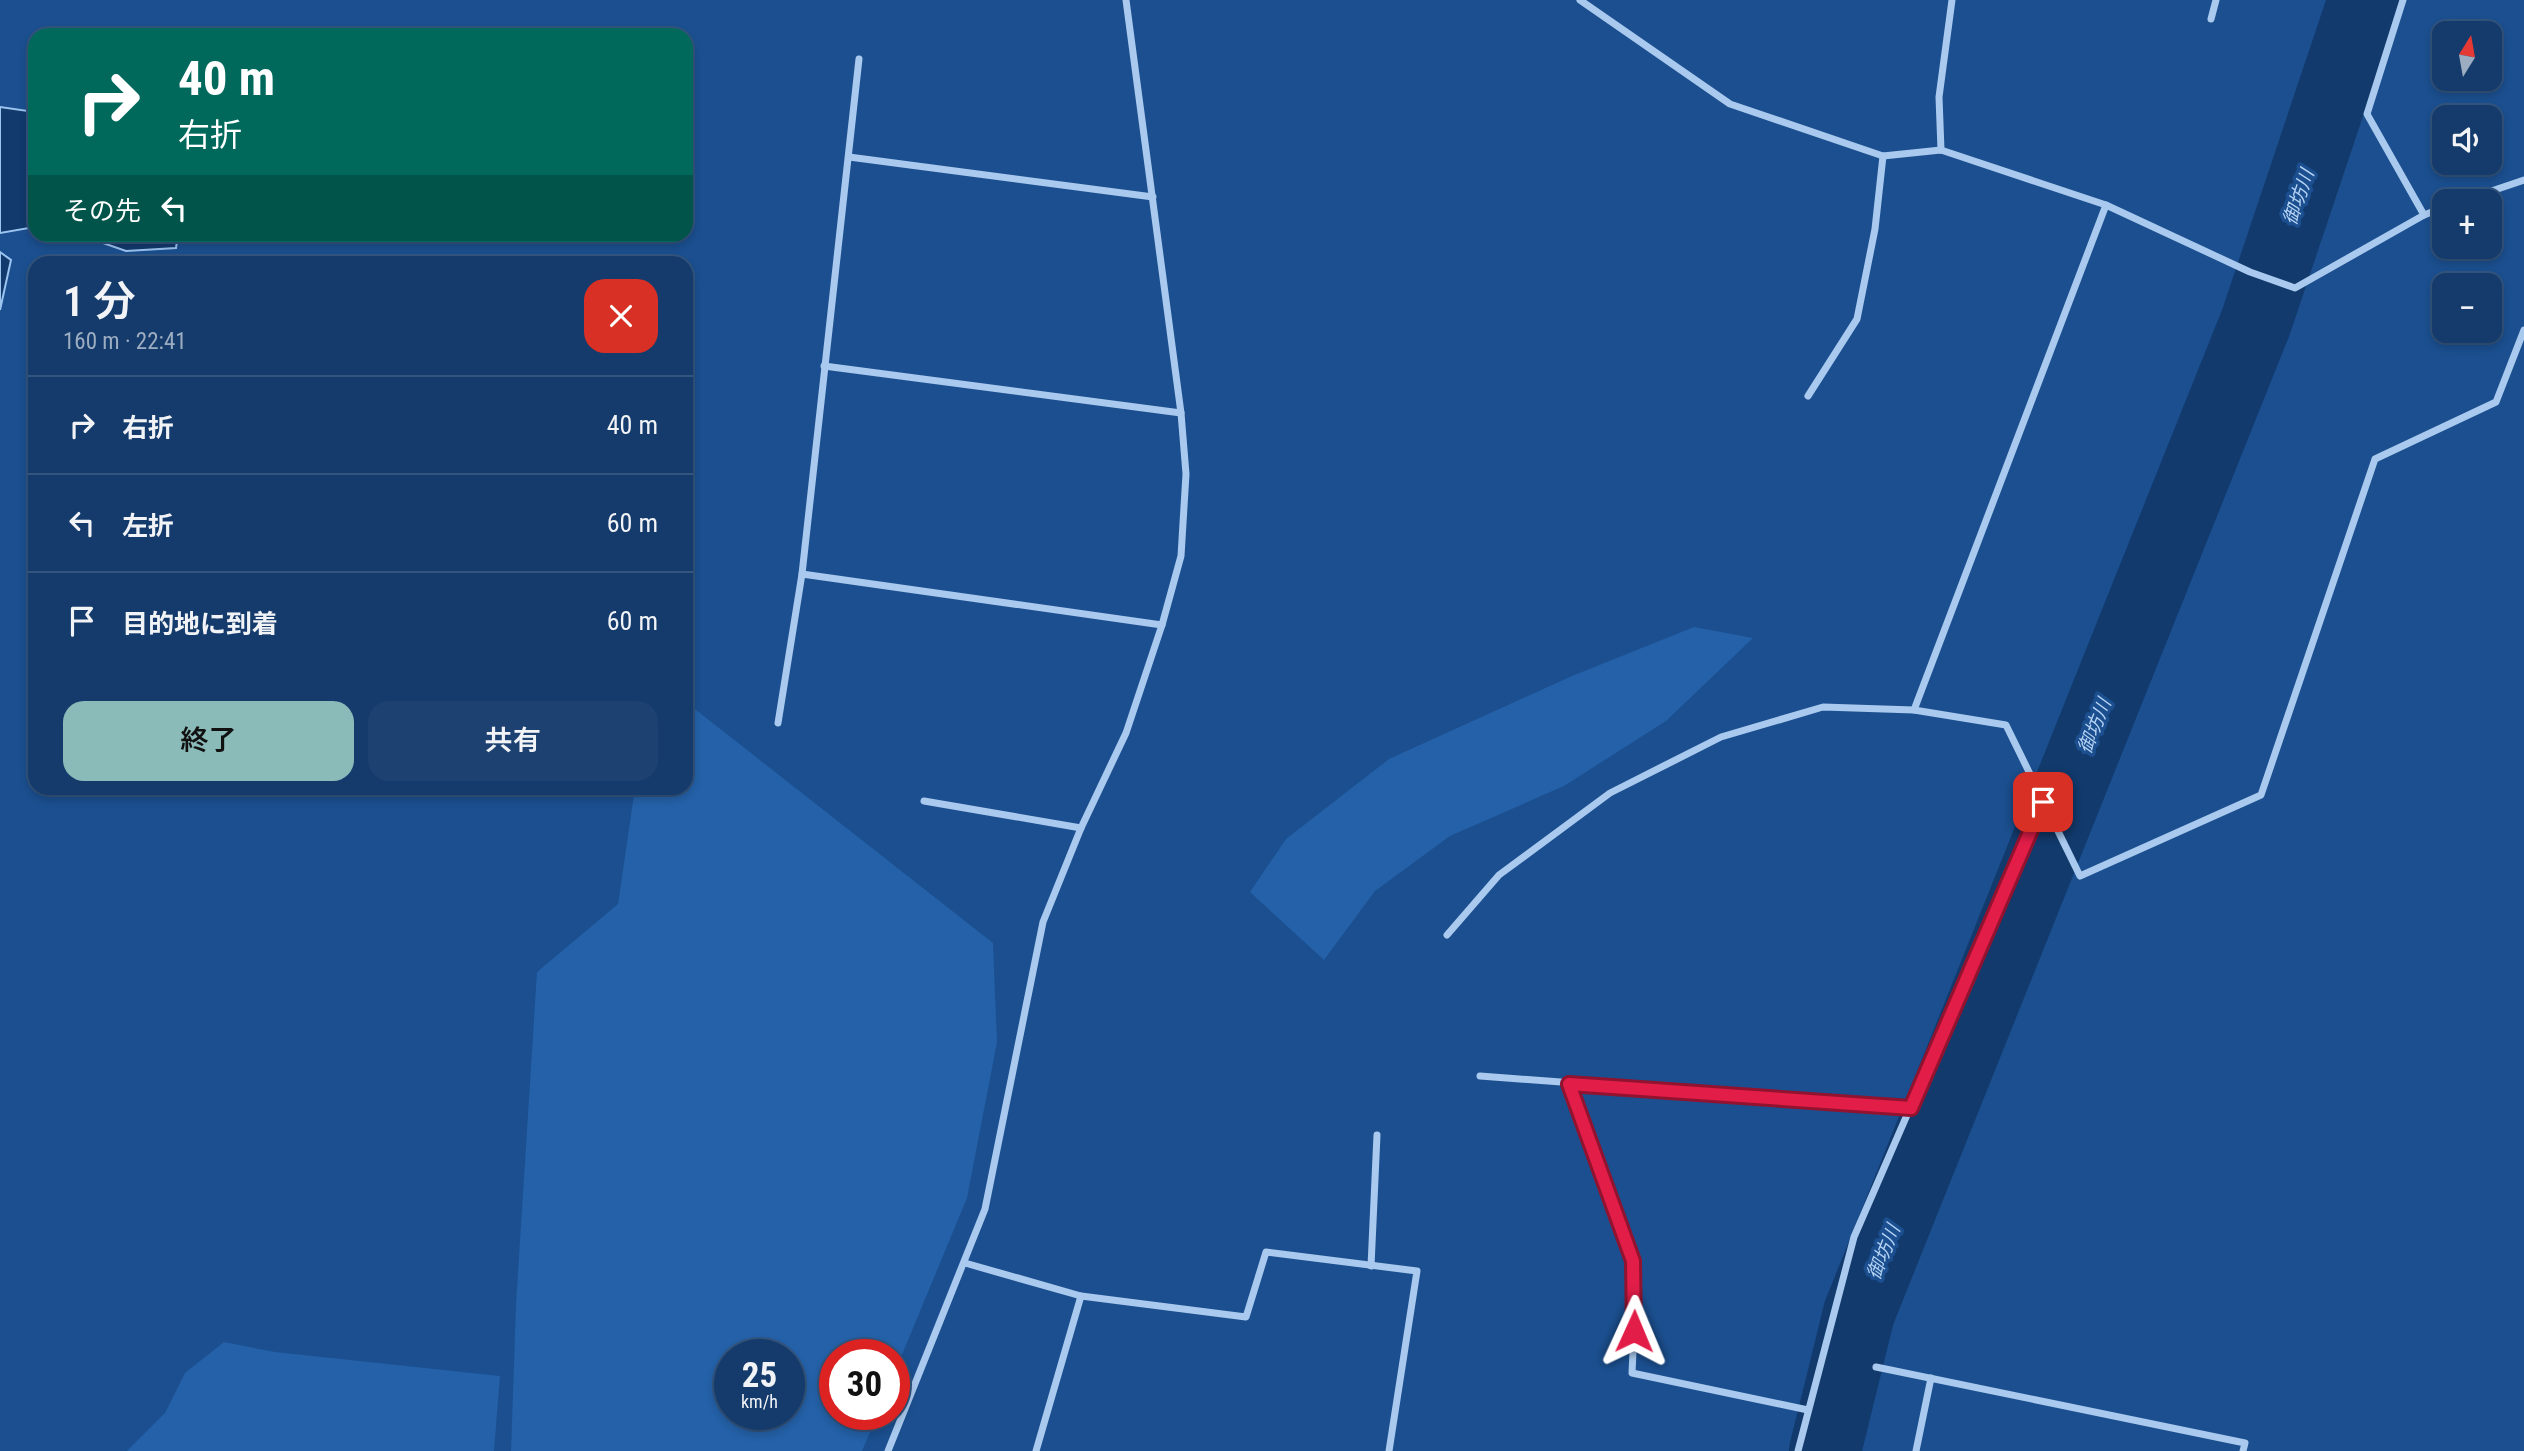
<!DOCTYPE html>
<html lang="ja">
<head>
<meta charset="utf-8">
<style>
	body { margin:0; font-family:"Roboto Condensed","Noto Sans JP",sans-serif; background:#1d4271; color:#f1f3f6; height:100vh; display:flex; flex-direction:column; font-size:26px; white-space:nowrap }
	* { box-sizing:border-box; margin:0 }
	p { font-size:23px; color:#9dadc1 }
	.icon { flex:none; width:38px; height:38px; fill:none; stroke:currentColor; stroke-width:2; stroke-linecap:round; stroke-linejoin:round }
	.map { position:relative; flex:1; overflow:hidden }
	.drawer { position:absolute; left:28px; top:256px; width:665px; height:539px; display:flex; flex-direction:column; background:#143b6b; border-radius:21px; box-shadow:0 4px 10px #0003,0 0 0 2px #33557e }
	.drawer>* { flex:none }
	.guide { position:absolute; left:28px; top:28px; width:665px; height:214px; border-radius:21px; box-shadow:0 4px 10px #0003,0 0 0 2px #33557e; background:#00695c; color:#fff; overflow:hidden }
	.needle { width:46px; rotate:11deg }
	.controls { position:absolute; left:2432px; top:21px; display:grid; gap:14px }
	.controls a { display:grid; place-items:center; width:70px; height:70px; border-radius:14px; background:#143b6b; box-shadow:0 4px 10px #0003,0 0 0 2px #33557e; font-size:35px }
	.speed { position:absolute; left:714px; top:1339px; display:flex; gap:14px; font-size:35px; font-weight:700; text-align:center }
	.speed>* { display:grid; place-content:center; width:91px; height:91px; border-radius:50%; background:#143b6b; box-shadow:0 4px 10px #0003,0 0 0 2px #33557e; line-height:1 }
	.speed small { font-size:18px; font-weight:400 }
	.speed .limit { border:10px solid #d22; background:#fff; color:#111 }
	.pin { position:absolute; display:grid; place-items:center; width:60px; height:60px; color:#fff; margin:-30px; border-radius:14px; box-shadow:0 4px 10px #0006 }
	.me { position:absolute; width:77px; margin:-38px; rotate:1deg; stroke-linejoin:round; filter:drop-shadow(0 0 5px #0008) }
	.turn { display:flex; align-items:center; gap:24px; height:147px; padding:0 35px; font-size:32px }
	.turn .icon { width:91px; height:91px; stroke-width:2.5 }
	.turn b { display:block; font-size:49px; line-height:60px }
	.then { display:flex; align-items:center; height:66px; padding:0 35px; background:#0003; gap:14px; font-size:26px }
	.round { display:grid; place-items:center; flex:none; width:74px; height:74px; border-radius:21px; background:#1d4271 }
	.head { display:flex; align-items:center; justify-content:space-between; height:119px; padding:0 35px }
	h1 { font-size:42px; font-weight:600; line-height:52px }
	.button { display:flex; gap:14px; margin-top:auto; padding:14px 35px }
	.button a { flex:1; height:80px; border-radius:21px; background:#8bbbb9; color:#111; font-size:28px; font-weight:600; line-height:80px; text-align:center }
	.button a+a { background:#1d4271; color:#f1f3f6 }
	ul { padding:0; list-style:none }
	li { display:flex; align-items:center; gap:21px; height:98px; padding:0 35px; border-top:2px solid #33557e }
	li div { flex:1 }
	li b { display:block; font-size:26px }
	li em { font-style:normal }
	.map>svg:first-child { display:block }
</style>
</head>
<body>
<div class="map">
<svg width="2524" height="1451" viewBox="0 0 2524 1451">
	<rect width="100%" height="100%" fill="#1b4f8f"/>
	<g fill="#2461a8" fill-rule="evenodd">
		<path d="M 1694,627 L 1753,638 L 1666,721 L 1564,786 L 1450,836 L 1375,891 L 1324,960 L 1250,892 L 1286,839 L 1389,759 L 1572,676 Z"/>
		<path d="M 686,702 L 993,943 L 997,1042 L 967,1198 L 894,1374 L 894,1354 L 835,1354 L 835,1414 L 878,1414 L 862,1451 L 511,1451 L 516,1304 L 537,972 L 618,904 L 635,788 L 686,788 ZM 730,1354 L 789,1354 L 789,1414 L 730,1414 Z"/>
		<path d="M 224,1342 L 275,1352 L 500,1376 L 494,1451 L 127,1451 L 165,1413 L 185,1373 Z"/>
	</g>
	<g fill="#123a6d" stroke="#9cc4f0" stroke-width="2">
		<path d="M 0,107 L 35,112 L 35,227 L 0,233 Z"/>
		<path d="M 80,235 L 178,235 L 176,248 L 126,251 Z"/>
		<path d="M 0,252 L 11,260 L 0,310 Z"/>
	</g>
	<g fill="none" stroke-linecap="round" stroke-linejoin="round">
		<path stroke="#123a6d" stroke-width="72" d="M 1825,1451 L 1859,1313 L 2256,322 L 2364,0"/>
		<g stroke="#a9c9ee" stroke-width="7">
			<path d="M 1580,0 L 1730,104 L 1883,156 L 1941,150 L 2106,205 L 2250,272 L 2295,288 L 2424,215 L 2445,207"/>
			<path d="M 2403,0 L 2367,114 L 2424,215"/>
			<path d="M 2211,19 L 2216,0"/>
			<path d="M 1941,150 L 1939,97 L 1952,0"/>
			<path d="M 849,157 L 1153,197"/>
			<path d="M 2462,201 L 2524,180"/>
			<path d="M 824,366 L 1181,413"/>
			<path d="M 1808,396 L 1857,319 L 1875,229 L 1883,156"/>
			<path d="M 802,574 L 1162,625"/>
			<path d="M 1914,710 L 2106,205"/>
			<path d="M 778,723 L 802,574 L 859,59"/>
			<path d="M 924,801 L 1081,828"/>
			<path d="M 1447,935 L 1499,875 L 1610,793 L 1721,737 L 1823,707 L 1914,710 L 2006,725 L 2080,876 L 2261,795 L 2375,459 L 2496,402 L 2524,330"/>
			<path d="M 1480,1076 L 1911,1108"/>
			<path d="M 1569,1084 L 1633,1261 L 1635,1310 L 1632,1373 L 1808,1410"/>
			<path d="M 965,1263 L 1081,1296 L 1246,1317 L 1266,1252 L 1417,1271 L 1389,1451"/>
			<path d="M 1371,1266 L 1377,1135"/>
			<path d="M 1876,1367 L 2245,1443 L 2243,1451"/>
			<path d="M 888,1451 L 985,1209 L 1043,922 L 1081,828 L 1126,733 L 1162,625 L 1181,556 L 1186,474 L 1181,413 L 1126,0"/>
			<path d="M 1036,1451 L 1081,1296"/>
			<path d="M 1798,1451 L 1854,1237 L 2043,802"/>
			<path d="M 1916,1451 L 1931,1378"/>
		</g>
	</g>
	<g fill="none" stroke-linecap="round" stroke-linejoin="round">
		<g stroke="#92132f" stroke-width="18">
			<path id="route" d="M 1634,1331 L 1633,1261 L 1569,1084 L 1911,1108 L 2043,802"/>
		</g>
		<use href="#route" stroke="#e11d48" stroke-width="12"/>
	</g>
	<g text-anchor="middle" stroke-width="7" stroke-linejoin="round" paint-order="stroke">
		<g font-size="19" font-style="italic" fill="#b5d3f5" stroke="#1b4f8f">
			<text transform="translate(2298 197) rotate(-71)" y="7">御坊川</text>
			<text transform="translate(2094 726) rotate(-68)" y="7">御坊川</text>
			<text transform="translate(1883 1252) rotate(-68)" y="7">御坊川</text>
		</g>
	</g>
</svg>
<div class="controls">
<a><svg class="needle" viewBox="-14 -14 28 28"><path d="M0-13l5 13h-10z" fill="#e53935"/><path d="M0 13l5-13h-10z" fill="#9dadc1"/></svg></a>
<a><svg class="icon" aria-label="sound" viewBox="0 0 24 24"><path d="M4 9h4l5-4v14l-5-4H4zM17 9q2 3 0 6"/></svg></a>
<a>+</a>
<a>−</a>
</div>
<div class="speed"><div>25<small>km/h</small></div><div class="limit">30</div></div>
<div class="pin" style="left:2043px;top:802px;background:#d93025"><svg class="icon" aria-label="arrive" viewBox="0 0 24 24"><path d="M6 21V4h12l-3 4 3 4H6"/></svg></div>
<svg class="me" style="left:1634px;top:1331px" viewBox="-20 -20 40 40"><path d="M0-17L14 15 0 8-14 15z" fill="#e11d48" stroke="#fff" stroke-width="4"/></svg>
<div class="guide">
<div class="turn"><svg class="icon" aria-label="right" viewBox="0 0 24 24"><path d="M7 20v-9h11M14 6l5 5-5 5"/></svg><div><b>40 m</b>右折</div></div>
<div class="then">その先<svg class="icon" aria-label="left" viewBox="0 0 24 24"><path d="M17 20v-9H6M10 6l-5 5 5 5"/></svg></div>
</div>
<section class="drawer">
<div class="head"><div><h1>1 分</h1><p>160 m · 22:41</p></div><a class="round" style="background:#d93025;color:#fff"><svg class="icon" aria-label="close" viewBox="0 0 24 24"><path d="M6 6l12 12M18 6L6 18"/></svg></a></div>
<ul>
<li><svg class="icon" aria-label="right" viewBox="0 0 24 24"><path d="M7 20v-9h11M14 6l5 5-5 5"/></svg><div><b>右折</b></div><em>40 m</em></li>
<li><svg class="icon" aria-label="left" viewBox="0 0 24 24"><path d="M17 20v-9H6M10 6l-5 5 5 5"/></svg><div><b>左折</b></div><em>60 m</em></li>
<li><svg class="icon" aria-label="arrive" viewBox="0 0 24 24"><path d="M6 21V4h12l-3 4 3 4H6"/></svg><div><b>目的地に到着</b></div><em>60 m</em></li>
</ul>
<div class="button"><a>終了</a><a>共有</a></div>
</section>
</div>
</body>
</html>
